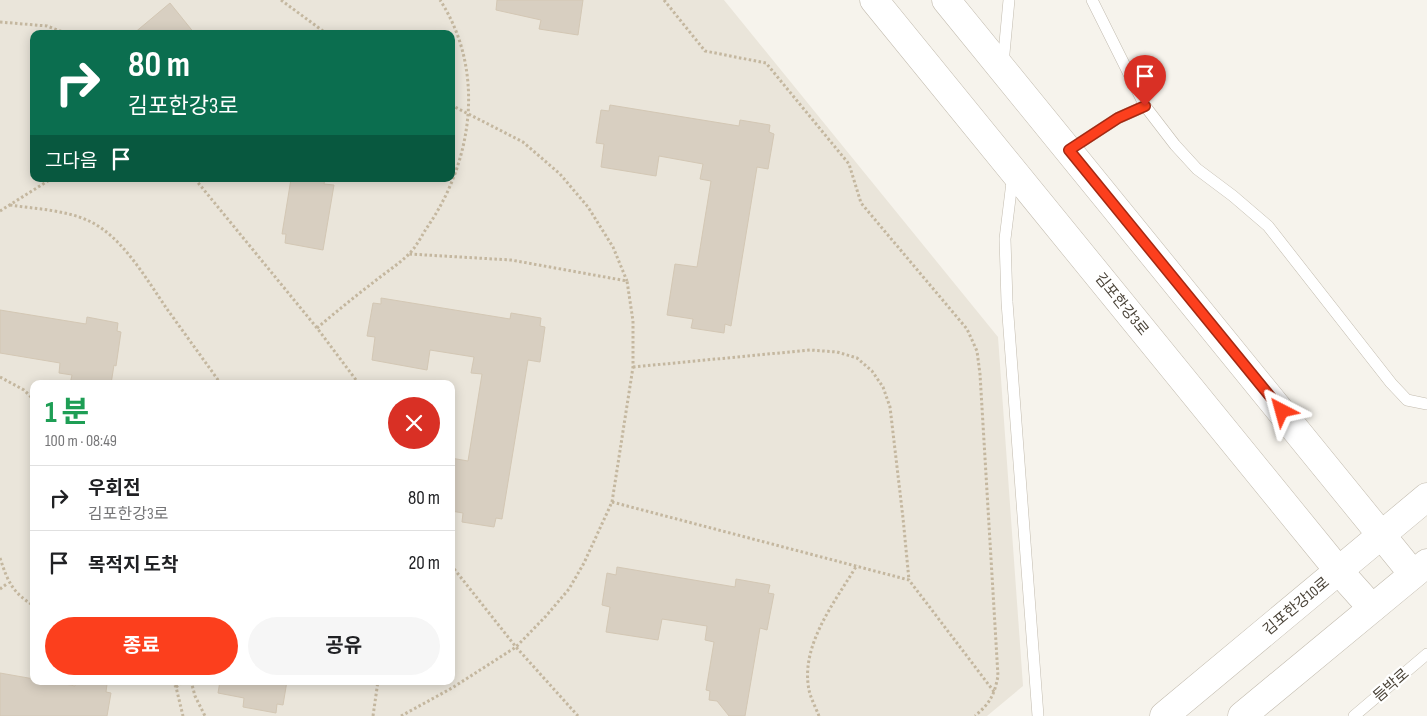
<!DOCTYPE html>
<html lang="ko">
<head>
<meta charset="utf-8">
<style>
	body { margin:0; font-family:"Sofia Sans Condensed","Noto Sans KR",sans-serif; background:#f6f6f6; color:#202124; height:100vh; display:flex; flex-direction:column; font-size:19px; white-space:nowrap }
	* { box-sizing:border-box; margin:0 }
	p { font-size:16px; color:#757577 }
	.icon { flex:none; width:28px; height:28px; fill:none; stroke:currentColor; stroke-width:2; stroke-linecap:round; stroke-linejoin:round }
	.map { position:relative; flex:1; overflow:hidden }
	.panel { position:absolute; left:30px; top:380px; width:425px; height:305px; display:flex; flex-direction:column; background:#fff; border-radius:10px; box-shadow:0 2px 12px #0003 }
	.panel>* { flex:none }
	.hud { position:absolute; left:30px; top:30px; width:425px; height:152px; border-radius:10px; box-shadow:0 2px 12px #0003; background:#0b6e4f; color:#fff; overflow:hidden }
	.pin { position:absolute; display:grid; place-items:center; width:42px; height:42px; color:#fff; margin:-51px -21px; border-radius:50% 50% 50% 0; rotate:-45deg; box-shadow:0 0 5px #0007 }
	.pin .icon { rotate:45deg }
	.me { position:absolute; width:55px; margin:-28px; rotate:321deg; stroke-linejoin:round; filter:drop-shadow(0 0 4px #0008) }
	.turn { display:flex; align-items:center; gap:18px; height:105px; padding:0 15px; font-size:22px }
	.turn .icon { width:65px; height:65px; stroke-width:2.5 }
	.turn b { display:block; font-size:35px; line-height:42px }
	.then { display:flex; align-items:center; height:48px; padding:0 15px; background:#0003; gap:10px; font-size:19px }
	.round { display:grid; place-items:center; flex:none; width:52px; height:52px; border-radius:26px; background:#f6f6f6 }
	.summary { display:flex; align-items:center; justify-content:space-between; height:85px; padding:0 15px }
	h1 { font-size:30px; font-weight:700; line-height:38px; color:#1e9e55 }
	.button { display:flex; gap:10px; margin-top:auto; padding:10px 15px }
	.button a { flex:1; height:58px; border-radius:30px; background:#fc3f1d; color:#fff; font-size:20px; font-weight:700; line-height:58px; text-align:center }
	.button a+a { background:#f6f6f6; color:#202124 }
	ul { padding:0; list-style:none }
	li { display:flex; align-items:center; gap:15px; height:65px; padding:0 15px; border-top:1px solid #e0e0e0 }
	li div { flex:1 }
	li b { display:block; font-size:19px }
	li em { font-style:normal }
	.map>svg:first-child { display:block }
</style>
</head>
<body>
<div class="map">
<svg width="1427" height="716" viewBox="0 0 1427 716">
	<rect width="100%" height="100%" fill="#f6f3ec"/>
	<path fill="#eae5da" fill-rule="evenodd" d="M 0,0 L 724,0 L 998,337 L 1023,686 L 987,716 L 0,716 ZM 34,34 L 451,34 L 451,179 L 34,179 ZM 34,384 L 451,384 L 451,681 L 34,681 Z"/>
	<g fill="#d8cfc1" stroke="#d3c7b4">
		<path d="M 497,0 L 583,0 L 578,35 L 539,29 L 541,20 L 496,10 Z"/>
		<path d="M 170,3 L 195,34 L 133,34 Z"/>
		<path d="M 610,105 L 739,126 L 740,120 L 770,125 L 769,132 L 774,134 L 768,169 L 757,167 L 731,326 L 725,324 L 724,333 L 691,328 L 693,319 L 667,315 L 675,264 L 697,267 L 711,181 L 700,179 L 703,164 L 659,156 L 656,176 L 601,167 L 604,144 L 596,143 L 601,110 L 609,111 Z"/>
		<path d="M 291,179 L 325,179 L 324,184 L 334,185 L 323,250 L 285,243 L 286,234 L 282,234 Z"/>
		<path d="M 381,298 L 510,319 L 511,313 L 541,318 L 540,326 L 545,327 L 540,362 L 528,360 L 502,519 L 496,518 L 494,527 L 462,522 L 463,513 L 451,511 L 451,458 L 468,461 L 482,374 L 471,373 L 474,357 L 430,350 L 427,370 L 372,360 L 375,337 L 367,336 L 373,303 L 381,304 Z"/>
		<path d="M 0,310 L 86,324 L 87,317 L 118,323 L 117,331 L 121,332 L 116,366 L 114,365 L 111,384 L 70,384 L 72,375 L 59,373 L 60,363 L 0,353 Z"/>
		<path d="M 617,567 L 735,587 L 736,579 L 770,585 L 768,593 L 774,594 L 767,630 L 760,628 L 745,716 L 729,716 L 717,701 L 709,700 L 710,691 L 706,690 L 714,642 L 705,640 L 707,626 L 662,619 L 658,640 L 606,632 L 610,607 L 602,605 L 607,573 L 616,575 Z"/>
		<path d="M 0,673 L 34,679 L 34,681 L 50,681 L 75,686 L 76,681 L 107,684 L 106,692 L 111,693 L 107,716 L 0,716 Z"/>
		<path d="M 220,681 L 287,681 L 283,705 L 277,704 L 276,713 L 243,707 L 244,698 L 218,693 Z"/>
	</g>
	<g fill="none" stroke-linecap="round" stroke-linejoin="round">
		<g stroke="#c2bbae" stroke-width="12">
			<g id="service">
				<path d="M 1092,0 L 1145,106"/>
				<path d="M 1003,64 L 1009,0"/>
				<path d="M 1069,150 L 1118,118 L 1145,106 L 1175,145 L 1197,169 L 1233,196 L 1268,226 L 1391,383 L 1407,400 L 1427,404"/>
				<path d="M 1013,174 L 1005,239 L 1007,302 L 1038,716"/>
				<path d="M 1354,716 L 1427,654"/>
			</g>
		</g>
		<g stroke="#c2bbae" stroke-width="29">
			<g id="tertiary">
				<path d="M 874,0 L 1338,570 L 1372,608"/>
				<path d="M 946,0 L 1413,574"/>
				<path d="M 1164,716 L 1427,497"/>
				<path d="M 1242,716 L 1427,563"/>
			</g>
		</g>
		<g stroke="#c4b79f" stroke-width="3" stroke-dasharray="2.5 2.5" stroke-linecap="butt">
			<path d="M 281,0 L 327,34"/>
			<path d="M 664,0 L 705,51 L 766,63 L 849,164 L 861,203 L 967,329 L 977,351 L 980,374 L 998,676 C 994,696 990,703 975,716"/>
			<path d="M 0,22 L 47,26 L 68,34"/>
			<path d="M 451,105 L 523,142 L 560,174 L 588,207 L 613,247 L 627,281"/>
			<path d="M 195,179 L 317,328 L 359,384"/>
			<path d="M 10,205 C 36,209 66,210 89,221 C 122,236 147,280 167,309 C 185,334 203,359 221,384"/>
			<path d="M 0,211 L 51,179"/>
			<path d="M 317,328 C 337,311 358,294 379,278 C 389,270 400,263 409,254 C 416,247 421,237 426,229 C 473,162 486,71 440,0"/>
			<path d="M 633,367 L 810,350 L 837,352 L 857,358 L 872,371 L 883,387 L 890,407 L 903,518 L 909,580"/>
			<path d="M 0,377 L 24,390 L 34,400"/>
			<path d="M 612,502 L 909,580 L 995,693"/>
			<path d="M 0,558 C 8,582 12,592 34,606"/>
			<path d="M 451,565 L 516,647 L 578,716"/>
			<path d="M 0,589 L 8,583"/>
			<path d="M 172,681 L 176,687 L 183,716"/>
			<path d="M 191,681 L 195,696 L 205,716"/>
			<path d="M 176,687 L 184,681"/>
			<path d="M 373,716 L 378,681"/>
			<path d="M 401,716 L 452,688 L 516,647 L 546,616 L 569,589 L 584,563 L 612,502 L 633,367 L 633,321 L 627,281 L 511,260 L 409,254"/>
			<path d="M 819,716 C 816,708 811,699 809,690 C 800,645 835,602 857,565"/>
		</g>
		<use href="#service" stroke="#fff" stroke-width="11"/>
		<use href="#tertiary" stroke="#fff" stroke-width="28"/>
	</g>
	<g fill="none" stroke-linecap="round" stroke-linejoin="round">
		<g stroke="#a42913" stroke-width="12">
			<path id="route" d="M 1145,106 L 1118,118 L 1069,150 L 1282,411"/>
		</g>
		<use href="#route" stroke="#fc3f1d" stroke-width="9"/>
	</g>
	<g text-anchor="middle" stroke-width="4.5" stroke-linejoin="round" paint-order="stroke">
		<g font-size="15" fill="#4b4439" stroke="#fff">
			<text transform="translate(1122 304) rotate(51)" y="5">김포한강3로</text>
			<text transform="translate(1296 606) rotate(-40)" y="5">김포한강10로</text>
			<text transform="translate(1391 685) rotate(-41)" y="5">듬박로</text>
		</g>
	</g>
</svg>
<div class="pin" style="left:1145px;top:106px;background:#d93025"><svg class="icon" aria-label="arrive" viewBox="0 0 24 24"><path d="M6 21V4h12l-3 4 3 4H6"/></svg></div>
<svg class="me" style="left:1282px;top:411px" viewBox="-20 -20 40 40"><path d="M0-17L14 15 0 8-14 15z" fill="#fc3f1d" stroke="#fff" stroke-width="4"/></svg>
<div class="hud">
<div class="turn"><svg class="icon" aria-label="right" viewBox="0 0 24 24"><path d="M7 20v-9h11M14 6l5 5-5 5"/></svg><div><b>80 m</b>김포한강3로</div></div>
<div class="then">그다음<svg class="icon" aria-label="arrive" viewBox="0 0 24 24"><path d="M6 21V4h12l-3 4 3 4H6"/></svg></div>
</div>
<section class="panel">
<div class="summary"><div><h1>1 분</h1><p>100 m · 08:49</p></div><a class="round" style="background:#d93025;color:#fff"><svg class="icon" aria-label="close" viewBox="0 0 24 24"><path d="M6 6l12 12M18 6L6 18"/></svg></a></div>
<ul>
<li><svg class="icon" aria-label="right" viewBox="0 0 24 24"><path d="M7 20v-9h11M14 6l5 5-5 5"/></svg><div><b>우회전</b><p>김포한강3로</p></div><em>80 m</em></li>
<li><svg class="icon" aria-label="arrive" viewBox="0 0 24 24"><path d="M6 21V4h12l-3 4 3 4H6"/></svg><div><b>목적지 도착</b></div><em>20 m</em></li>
</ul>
<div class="button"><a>종료</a><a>공유</a></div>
</section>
</div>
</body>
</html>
